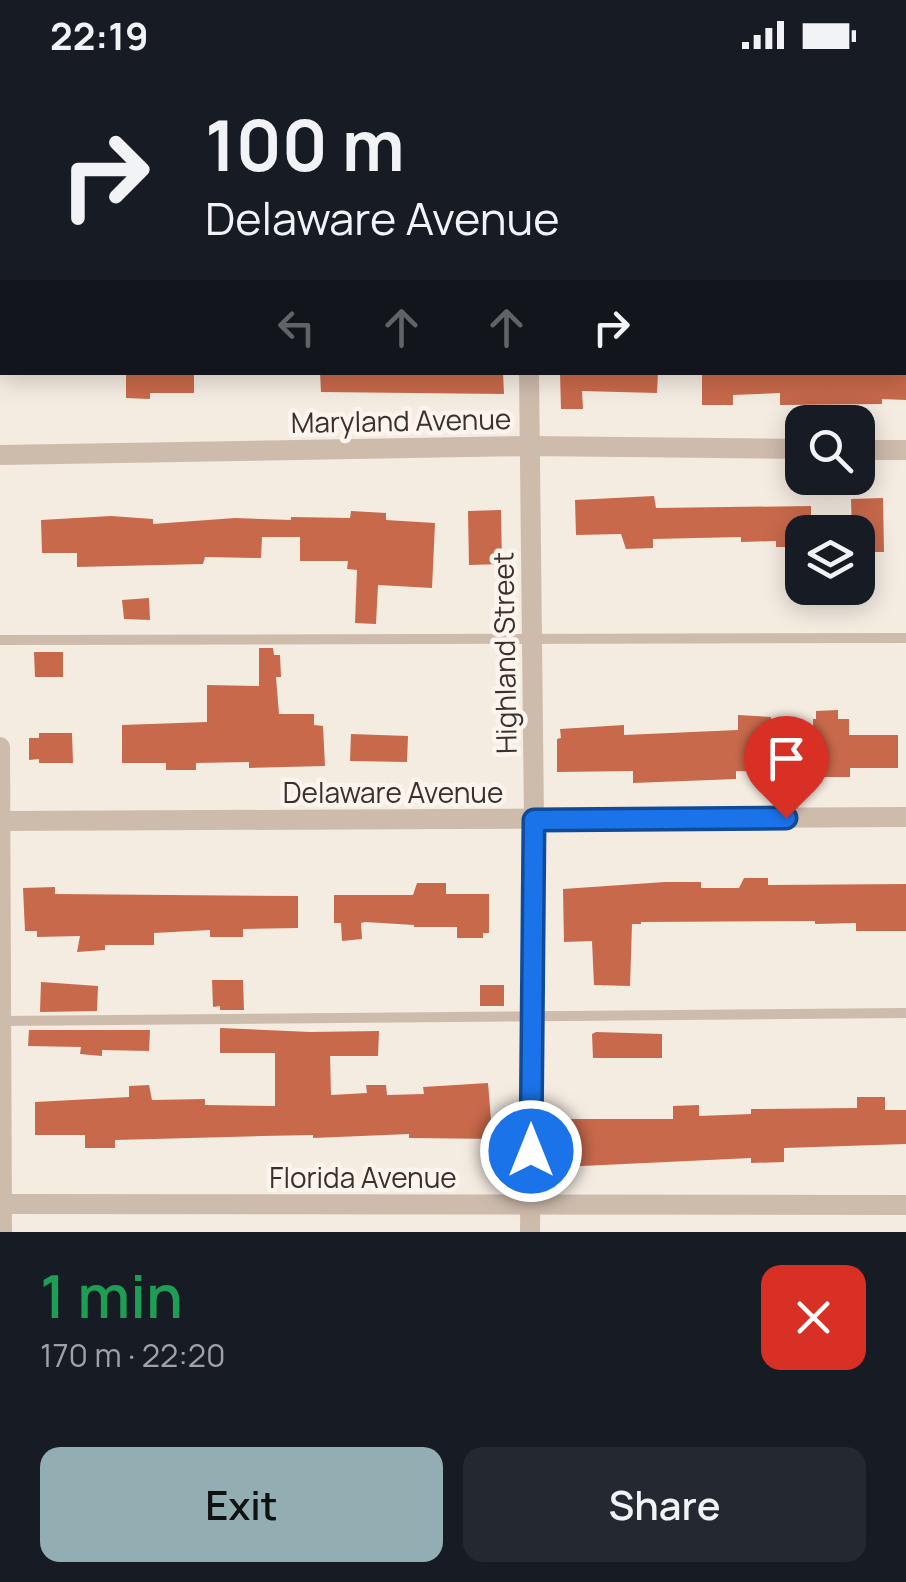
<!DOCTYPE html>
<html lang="en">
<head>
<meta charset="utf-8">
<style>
	body { margin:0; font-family:Manrope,sans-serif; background:#242831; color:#f1f3f6; height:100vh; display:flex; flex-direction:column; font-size:38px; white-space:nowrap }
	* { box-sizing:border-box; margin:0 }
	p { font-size:32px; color:#9ea1a6 }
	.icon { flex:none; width:55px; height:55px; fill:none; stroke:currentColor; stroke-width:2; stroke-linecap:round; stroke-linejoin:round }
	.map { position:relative; height:1162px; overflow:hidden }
	.panel { display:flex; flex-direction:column; background:#171b24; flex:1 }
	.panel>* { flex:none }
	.top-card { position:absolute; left:0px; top:0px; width:908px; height:305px; box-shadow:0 5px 25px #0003; background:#171b24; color:#f1f3f6; overflow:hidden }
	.tools { position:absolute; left:785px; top:335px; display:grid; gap:20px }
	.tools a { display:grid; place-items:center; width:90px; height:90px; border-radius:20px; background:#171b24; box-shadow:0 5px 25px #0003; font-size:50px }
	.pin { position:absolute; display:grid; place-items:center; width:85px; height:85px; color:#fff; margin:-102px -42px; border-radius:50% 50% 50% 0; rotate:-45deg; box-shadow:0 0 10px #0007 }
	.pin .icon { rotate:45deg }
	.me { position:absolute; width:110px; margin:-55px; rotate:0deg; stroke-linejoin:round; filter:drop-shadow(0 0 8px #0008) }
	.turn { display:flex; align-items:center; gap:35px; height:210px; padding:0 40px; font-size:45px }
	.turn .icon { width:130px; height:130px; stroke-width:2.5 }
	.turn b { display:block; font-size:70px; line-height:85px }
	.lanes { display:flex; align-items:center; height:95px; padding:0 40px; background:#0003; justify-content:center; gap:50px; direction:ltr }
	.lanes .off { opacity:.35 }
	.round { display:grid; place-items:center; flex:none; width:105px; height:105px; border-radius:20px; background:#242831 }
	.head { display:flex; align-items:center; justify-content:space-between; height:170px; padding:0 40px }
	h1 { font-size:60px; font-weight:600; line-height:75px; color:#1e9e55 }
	.button { display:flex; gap:20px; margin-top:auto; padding:20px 40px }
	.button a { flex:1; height:115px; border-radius:20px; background:#92aeb2; color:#111; font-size:40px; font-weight:600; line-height:115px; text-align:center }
	.button a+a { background:#242831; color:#f1f3f6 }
	.status { display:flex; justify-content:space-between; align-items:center; height:70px; padding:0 50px; background:#171b24; direction:ltr }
	.status svg { height:28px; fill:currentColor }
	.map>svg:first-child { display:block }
</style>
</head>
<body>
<div class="status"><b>22:19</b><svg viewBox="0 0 49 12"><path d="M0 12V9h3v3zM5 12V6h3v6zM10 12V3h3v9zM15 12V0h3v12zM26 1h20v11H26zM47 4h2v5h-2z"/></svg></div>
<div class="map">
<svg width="906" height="1162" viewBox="0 0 906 1162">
	<rect width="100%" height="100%" fill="#f4ebe1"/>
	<g fill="#c8694b">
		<path d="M 126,302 L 194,302 L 194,323 L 150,323 L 150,329 L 126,328 Z"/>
		<path d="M 320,302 L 503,302 L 504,324 L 321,322 Z"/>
		<path d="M 560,302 L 658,302 L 657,323 L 582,321 L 583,339 L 561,339 Z"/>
		<path d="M 702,302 L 906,302 L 906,330 L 882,329 L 882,334 L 780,335 L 780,323 L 733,325 L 733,335 L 702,335 Z"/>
		<path d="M 654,426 L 656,438 L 811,436 L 811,462 L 802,462 L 802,477 L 776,477 L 776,471 L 741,472 L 741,467 L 653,469 L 653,478 L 626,479 L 621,464 L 576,465 L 575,430 Z"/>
		<path d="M 883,428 L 884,482 L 858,482 L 858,462 L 852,462 L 851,429 Z"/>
		<path d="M 501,440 L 502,494 L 469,495 L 468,441 Z"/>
		<path d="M 351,441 L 386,443 L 386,450 L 435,453 L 432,518 L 378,515 L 376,554 L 355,553 L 357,500 L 347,499 L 348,491 L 300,491 L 300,467 L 262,467 L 261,488 L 205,487 L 203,494 L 77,497 L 77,483 L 42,483 L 41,450 L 111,446 L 153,449 L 153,454 L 235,448 L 291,450 L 291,447 L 350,448 Z"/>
		<path d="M 149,528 L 150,550 L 124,549 L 122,530 Z"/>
		<path d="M 259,578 L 273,578 L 274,585 L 280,585 L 281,607 L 276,607 L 279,644 L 314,644 L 314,655 L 323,656 L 325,696 L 249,698 L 249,692 L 196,693 L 196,700 L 166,700 L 166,693 L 122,693 L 122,655 L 207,652 L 207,615 L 259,616 Z"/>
		<path d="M 34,582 L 63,582 L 63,607 L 35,607 Z"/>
		<path d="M 838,640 L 838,649 L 849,649 L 849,665 L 898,665 L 898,698 L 850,698 L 850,707 L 820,707 L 820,681 L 813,681 L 813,649 L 816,649 L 816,641 Z"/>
		<path d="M 738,645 L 771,647 L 770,679 L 777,680 L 776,702 L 736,701 L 736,709 L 633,713 L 633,701 L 557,702 L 557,669 L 561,668 L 560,659 L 624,655 L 624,665 L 738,660 Z"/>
		<path d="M 39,663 L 72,663 L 73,693 L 39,693 L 39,689 L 29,690 L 29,668 L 39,668 Z"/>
		<path d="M 351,664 L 408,666 L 407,692 L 350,691 Z"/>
		<path d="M 744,808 L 768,808 L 768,815 L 906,814 L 906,861 L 856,861 L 856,853 L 815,854 L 815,851 L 641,852 L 641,854 L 632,854 L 630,916 L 594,915 L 592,871 L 564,872 L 563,819 L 665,812 L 701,812 L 701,818 L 739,818 Z"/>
		<path d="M 417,813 L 446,813 L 446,824 L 489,824 L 489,863 L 483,863 L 483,868 L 457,868 L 457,857 L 414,857 L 414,855 L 365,852 L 361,853 L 362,869 L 342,871 L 341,853 L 334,853 L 334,825 L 413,825 Z"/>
		<path d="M 55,817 L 55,824 L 298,826 L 298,858 L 243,859 L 243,867 L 210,867 L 210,860 L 154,863 L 154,875 L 105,875 L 105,880 L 77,882 L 80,866 L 37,867 L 37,861 L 25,861 L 23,818 Z"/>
		<path d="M 212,910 L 243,910 L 244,940 L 220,940 L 220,936 L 213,937 Z"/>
		<path d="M 41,912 L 98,916 L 97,941 L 40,942 Z"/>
		<rect x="480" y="915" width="24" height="21"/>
		<path d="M 220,958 L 310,962 L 379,961 L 378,986 L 330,986 L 331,1025 L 367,1023 L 366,1015 L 386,1015 L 387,1025 L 424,1024 L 423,1017 L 488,1013 L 491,1050 L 500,1050 L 500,1069 L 409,1068 L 409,1064 L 313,1068 L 313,1065 L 262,1066 L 115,1070 L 115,1078 L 85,1078 L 85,1065 L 35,1065 L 35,1032 L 129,1027 L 129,1016 L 149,1015 L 152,1030 L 205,1029 L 205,1035 L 275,1036 L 275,983 L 220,983 Z"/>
		<path d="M 29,960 L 150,960 L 149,981 L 102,980 L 102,986 L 80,984 L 81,977 L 28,976 Z"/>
		<path d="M 596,962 L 662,964 L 662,988 L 593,988 L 592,964 Z"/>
		<path d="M 857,1027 L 885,1027 L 885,1040 L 906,1040 L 906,1074 L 784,1078 L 784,1092 L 751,1093 L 751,1088 L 561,1097 L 561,1049 L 673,1049 L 673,1036 L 699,1035 L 699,1046 L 751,1044 L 751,1039 L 857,1038 Z"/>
	</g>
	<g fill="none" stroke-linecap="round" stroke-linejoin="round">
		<g stroke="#cdbbac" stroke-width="10">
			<path d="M 905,188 L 906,188"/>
			<path d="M 0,196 L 2,196"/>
			<path d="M 0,570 L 906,568"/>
			<path d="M 1,951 L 906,943"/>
		</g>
		<g stroke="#cdbbac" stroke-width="20">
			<path d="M 526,0 L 526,2"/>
			<path d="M 529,302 L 534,750 L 530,1162"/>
			<path d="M 858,380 L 906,380"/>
			<path d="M 0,385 L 530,376 L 802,379"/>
			<path d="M 0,677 L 2,1162"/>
			<path d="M 0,751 L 906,747"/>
			<path d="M 0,1134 L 906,1135"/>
		</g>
	</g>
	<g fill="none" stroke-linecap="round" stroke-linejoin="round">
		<g stroke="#114b97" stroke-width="25">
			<path id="route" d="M 531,1081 L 534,750 L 786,748"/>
		</g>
		<use href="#route" stroke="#1a73e8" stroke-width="18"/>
	</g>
	<g text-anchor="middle" stroke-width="9" stroke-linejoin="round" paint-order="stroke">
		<g font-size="28" fill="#3b302b" stroke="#fbf5ee">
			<text transform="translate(401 351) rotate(-1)" y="10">Maryland Avenue</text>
			<text transform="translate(505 583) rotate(-91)" y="10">Highland Street</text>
			<text x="393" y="733">Delaware Avenue</text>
			<text x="363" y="1118">Florida Avenue</text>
		</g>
	</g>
</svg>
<div class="tools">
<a><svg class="icon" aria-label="search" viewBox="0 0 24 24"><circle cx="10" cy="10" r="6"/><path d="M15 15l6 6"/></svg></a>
<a><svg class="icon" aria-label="layers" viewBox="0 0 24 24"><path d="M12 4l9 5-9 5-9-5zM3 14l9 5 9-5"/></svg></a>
</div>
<div class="pin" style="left:786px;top:748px;background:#d93025"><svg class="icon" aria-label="arrive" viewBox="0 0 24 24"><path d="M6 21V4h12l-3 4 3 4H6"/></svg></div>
<svg class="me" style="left:531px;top:1081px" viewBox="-20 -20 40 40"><circle r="17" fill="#1a73e8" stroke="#fff" stroke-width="3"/><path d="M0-11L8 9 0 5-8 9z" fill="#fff"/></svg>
<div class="top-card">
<div class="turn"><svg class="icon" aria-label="right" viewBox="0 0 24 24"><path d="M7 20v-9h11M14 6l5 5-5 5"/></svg><div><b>100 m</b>Delaware Avenue</div></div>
<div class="lanes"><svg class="icon off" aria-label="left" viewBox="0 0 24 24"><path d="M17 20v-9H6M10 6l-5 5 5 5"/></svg><svg class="icon off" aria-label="ahead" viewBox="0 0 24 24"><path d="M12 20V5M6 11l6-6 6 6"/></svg><svg class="icon off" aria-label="ahead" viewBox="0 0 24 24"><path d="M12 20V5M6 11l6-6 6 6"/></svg><svg class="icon" aria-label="right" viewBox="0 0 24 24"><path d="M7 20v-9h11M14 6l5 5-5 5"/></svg></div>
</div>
</div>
<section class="panel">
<div class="head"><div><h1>1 min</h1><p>170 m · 22:20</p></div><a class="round" style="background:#d93025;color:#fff"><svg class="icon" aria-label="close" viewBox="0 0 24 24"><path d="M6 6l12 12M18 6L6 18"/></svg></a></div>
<div class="button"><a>Exit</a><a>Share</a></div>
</section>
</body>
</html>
